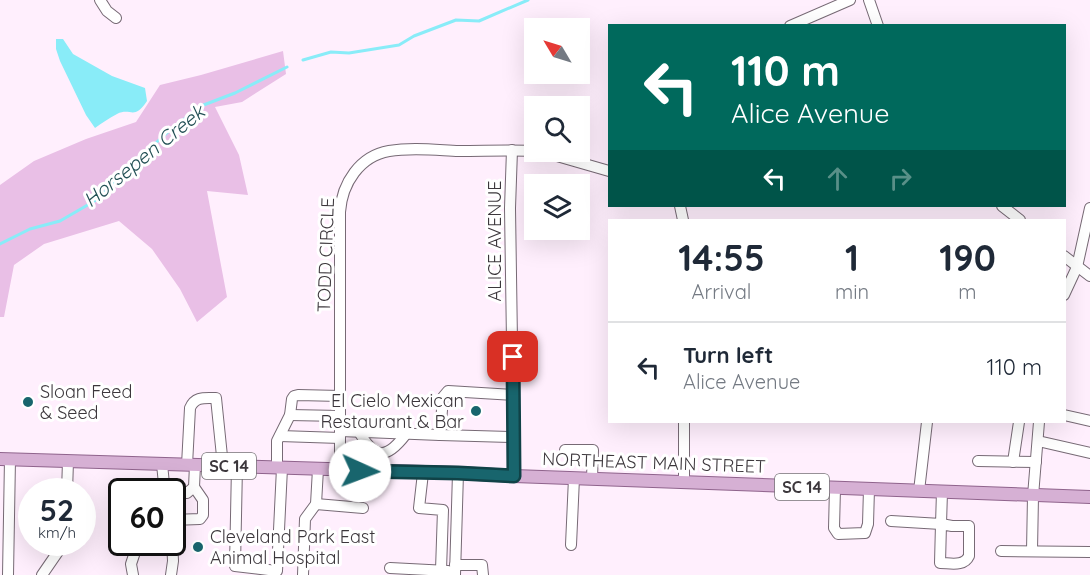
<!DOCTYPE html>
<html lang="en">
<head>
<meta charset="utf-8">
<style>
	body { margin:0; font-family:Quicksand,sans-serif; background:#f2f2f3; color:#1f2937; height:100vh; display:flex; flex-direction:column; font-size:22px; white-space:nowrap }
	* { box-sizing:border-box; margin:0 }
	p { font-size:20px; color:#747a83 }
	.icon { flex:none; width:33px; height:33px; fill:none; stroke:currentColor; stroke-width:2; stroke-linecap:round; stroke-linejoin:round }
	.map { position:relative; flex:1; overflow:hidden }
	.side { position:absolute; left:608px; top:219px; width:458px; height:204px; display:flex; flex-direction:column; background:#fff; border-radius:0px; box-shadow:0 6px 24px #0002 }
	.side>* { flex:none }
	.top-card { position:absolute; left:608px; top:24px; width:458px; height:183px; border-radius:0px; box-shadow:0 6px 24px #0002; background:#00695c; color:#fff; overflow:hidden }
	.needle { width:39px; rotate:308deg }
	.fabs { position:absolute; left:524px; top:18px; display:grid; gap:12px }
	.fabs a { display:grid; place-items:center; width:66px; height:66px; border-radius:0px; background:#fff; box-shadow:0 6px 24px #0002; font-size:30px }
	.speed { position:absolute; left:18px; top:478px; display:flex; gap:12px; font-size:30px; font-weight:700; text-align:center }
	.speed>* { display:grid; place-content:center; width:78px; height:78px; border-radius:50%; background:#fff; box-shadow:0 6px 24px #0002; line-height:1 }
	.speed small { font-size:15px; font-weight:400 }
	.speed .limit { border:3px solid #111; border-radius:9px; background:#fff; color:#111 }
	.pin { position:absolute; display:grid; place-items:center; width:51px; height:51px; color:#fff; margin:-26px; border-radius:12px; box-shadow:0 3px 9px #0006 }
	.me { position:absolute; width:66px; margin:-33px; rotate:92deg; stroke-linejoin:round; filter:drop-shadow(0 0 4px #0008) }
	.turn { display:flex; align-items:center; gap:21px; height:126px; padding:0 24px; font-size:27px }
	.turn .icon { width:78px; height:78px; stroke-width:2.5 }
	.turn b { display:block; font-size:42px; line-height:51px }
	.lanes { display:flex; align-items:center; height:57px; padding:0 24px; background:#0003; justify-content:center; gap:30px; direction:ltr }
	.lanes .off { opacity:.35 }
	.eta { display:flex; justify-content:space-evenly; align-items:center; height:102px; text-align:center }
	.eta b { font-size:36px; font-weight:700; line-height:42px }
	ul { padding:0; list-style:none }
	li { display:flex; align-items:center; gap:18px; height:90px; padding:0 24px; border-top:2px solid #e0e1e3 }
	li div { flex:1 }
	li b { display:block; font-size:22px }
	li em { font-style:normal }
	.map>svg:first-child { display:block }
</style>
</head>
<body>
<div class="map">
<svg width="1090" height="575" viewBox="0 0 1090 575">
	<rect width="100%" height="100%" fill="#ffeffd"/>
	<path fill="#e9bfe6" d="M 283,51 L 286,74 L 242,102 L 215,107 L 239,155 L 248,195 L 207,191 L 227,297 L 197,322 L 180,289 L 152,249 L 119,221 L 44,244 L 14,265 L 4,317 L 0,317 L 0,185 L 34,161 L 86,139 L 136,122 L 160,85 L 201,75 Z"/>
	<path fill="#89ecf8" d="M 56,39 L 63,39 L 73,54 L 112,76 L 145,88 L 147,101 C 134,121 131,107 117,114 C 109,118 102,123 95,128 L 86,115 L 60,61 L 56,49 Z"/>
	<g fill="none" stroke-linecap="round" stroke-linejoin="round">
		<g stroke="#89ecf8" stroke-width="3">
			<path d="M 303,60 L 331,52 L 349,53 L 399,45 L 414,36 L 456,20 L 479,21 L 528,0"/>
			<path d="M 0,244 L 30,229 L 60,221 L 98,199 L 128,168 L 168,132 L 201,106 L 235,93 L 287,67"/>
		</g>
		<g stroke="#776a75" stroke-width="12">
			<g id="minor">
				<path d="M 100,0 L 107,11 L 116,18"/>
				<path d="M 869,0 L 878,26"/>
				<path d="M 790,26 L 850,0"/>
				<path d="M 512,150 L 510,208 L 514,476"/>
				<path d="M 543,152 L 609,171"/>
				<path d="M 680,206 L 683,220"/>
				<path d="M 1002,206 L 1020,220"/>
				<path d="M 1064,256 L 1090,276"/>
				<path d="M 1064,295 L 1077,267 L 1090,208"/>
				<path d="M 290,415 L 340,416"/>
				<path d="M 1064,415 L 1090,421"/>
				<path d="M 684,422 L 684,482"/>
				<path d="M 340,431 L 440,435 L 443,397 L 448,391 L 513,395"/>
				<path d="M 359,432 C 376,460 387,459 406,434"/>
				<path d="M 440,435 L 513,437"/>
				<path d="M 280,436 L 340,438"/>
				<path d="M 1038,441 L 1090,453"/>
				<path d="M 565,450 L 593,450 L 592,478"/>
				<path d="M 978,461 L 1036,462"/>
				<path d="M 1013,462 L 1019,422"/>
				<path d="M 162,464 L 164,484 L 172,492"/>
				<path d="M 187,465 L 190,408 C 195,396 205,398 216,398 L 223,466"/>
				<path d="M 237,466 L 235,566 L 277,571 L 282,468"/>
				<path d="M 277,468 L 277,441 L 290,415 L 292,399 L 294,396 L 298,395 L 340,396"/>
				<path d="M 340,470 L 340,212 C 342,183 360,156 389,151 C 412,147 436,150 459,151 C 484,151 509,150 534,151"/>
				<path d="M 423,473 L 419,508 L 443,510 L 441,570"/>
				<path d="M 835,488 L 834,528 L 838,534 L 865,533 L 868,524 L 869,489"/>
				<path d="M 919,491 L 927,422"/>
				<path d="M 67,492 L 68,461"/>
				<path d="M 172,492 L 187,493 L 194,487 L 195,465"/>
				<path d="M 316,504 L 363,508"/>
				<path d="M 172,520 L 200,519 L 203,515 L 203,500 L 194,487"/>
				<path d="M 891,521 L 941,524 L 942,492"/>
				<path d="M 941,524 L 952,526 L 969,526 L 969,556 C 964,567 950,563 940,563 Z"/>
				<path d="M 571,545 L 574,478"/>
				<path d="M 1001,551 L 1090,552"/>
				<path d="M 1032,551 L 1033,496 L 1039,422"/>
				<path d="M 455,565 L 482,565 L 483,575"/>
				<path d="M 390,568 L 448,571"/>
				<path d="M 8,575 L 10,459"/>
				<path d="M 42,575 L 64,543"/>
				<path d="M 133,575 L 131,564 L 138,543"/>
				<path d="M 171,575 L 173,561 L 172,541"/>
				<path d="M 303,575 L 305,519 L 316,504 L 318,469"/>
				<path d="M 455,575 L 458,473"/>
			</g>
		</g>
		<g stroke="#8f638c" stroke-width="14">
			<path id="major" d="M 0,459 L 458,473 L 514,476 L 1090,497"/>
		</g>
		<use href="#minor" stroke="#fff" stroke-width="10"/>
		<use href="#major" stroke="#d6b0d4" stroke-width="12"/>
	</g>
	<g fill="none" stroke-linecap="round" stroke-linejoin="round">
		<g stroke="#104247" stroke-width="15">
			<path id="route" d="M 360,471 L 458,473 L 514,476 L 513,357"/>
		</g>
		<use href="#route" stroke="#18656d" stroke-width="10"/>
	</g>
	<g fill="#18656d" stroke="#fff" stroke-width="2">
		<circle cx="28" cy="402" r="6"/>
		<circle cx="476" cy="411" r="6"/>
		<circle cx="198" cy="547" r="6"/>
	</g>
	<g text-anchor="middle" stroke-width="6" stroke-linejoin="round" paint-order="stroke">
		<g fill="#fff" stroke="#767376" stroke-width="1.5">
			<rect x="202" y="453" width="54" height="26" rx="4.5"/>
			<rect x="775" y="474" width="54" height="26" rx="4.5"/>
		</g>
		<g font-size="16" font-weight="bold" fill="#3c373c">
			<text x="229" y="472">SC 14</text>
			<text x="802" y="493">SC 14</text>
		</g>
		<g font-size="18" fill="#3c373c" stroke="#fff">
			<text transform="translate(495 241) rotate(-90)" y="6">ALICE AVENUE</text>
			<text transform="translate(326 255) rotate(-88)" y="6">TODD CIRCLE</text>
			<text transform="translate(654 463) rotate(2)" y="6">NORTHEAST MAIN STREET</text>
		</g>
		<g font-size="18" fill="#3c373c" stroke="#fff" text-anchor="start">
			<text x="40" y="398">Sloan Feed<tspan x="40" dy="21">&amp; Seed</tspan></text>
			<text x="464" y="407" text-anchor="end">El Cielo Mexican<tspan x="464" dy="21">Restaurant &amp; Bar</tspan></text>
			<text x="210" y="543">Cleveland Park East<tspan x="210" dy="21">Animal Hospital</tspan></text>
		</g>
		<g font-size="20" font-style="italic" fill="#235055" stroke="#fff">
			<text transform="translate(144 156) rotate(-39)" y="7">Horsepen Creek</text>
		</g>
	</g>
</svg>
<div class="fabs">
<a><svg class="needle" viewBox="-14 -14 28 28"><path d="M0-13l5 13h-10z" fill="#e53935"/><path d="M0 13l5-13h-10z" fill="#747a83"/></svg></a>
<a><svg class="icon" aria-label="search" viewBox="0 0 24 24"><circle cx="10" cy="10" r="6"/><path d="M15 15l6 6"/></svg></a>
<a><svg class="icon" aria-label="layers" viewBox="0 0 24 24"><path d="M12 4l9 5-9 5-9-5zM3 14l9 5 9-5"/></svg></a>
</div>
<div class="speed"><div>52<small>km/h</small></div><div class="limit">60</div></div>
<div class="pin" style="left:513px;top:357px;background:#d93025"><svg class="icon" aria-label="arrive" viewBox="0 0 24 24"><path d="M6 21V4h12l-3 4 3 4H6"/></svg></div>
<svg class="me" style="left:360px;top:471px" viewBox="-20 -20 40 40"><circle r="19" fill="#fff"/><path d="M0-13L10 11 0 6-10 11z" fill="#18656d"/></svg>
<div class="top-card">
<div class="turn"><svg class="icon" aria-label="left" viewBox="0 0 24 24"><path d="M17 20v-9H6M10 6l-5 5 5 5"/></svg><div><b>110 m</b>Alice Avenue</div></div>
<div class="lanes"><svg class="icon" aria-label="left" viewBox="0 0 24 24"><path d="M17 20v-9H6M10 6l-5 5 5 5"/></svg><svg class="icon off" aria-label="ahead" viewBox="0 0 24 24"><path d="M12 20V5M6 11l6-6 6 6"/></svg><svg class="icon off" aria-label="right" viewBox="0 0 24 24"><path d="M7 20v-9h11M14 6l5 5-5 5"/></svg></div>
</div>
<section class="side">
<div class="eta">
<div><b>14:55</b><p>Arrival</p></div>
<div><b>1</b><p>min</p></div>
<div><b>190</b><p>m</p></div>
</div>
<ul>
<li><svg class="icon" aria-label="left" viewBox="0 0 24 24"><path d="M17 20v-9H6M10 6l-5 5 5 5"/></svg><div><b>Turn left</b><p>Alice Avenue</p></div><em>110 m</em></li>
</ul>
</section>
</div>
</body>
</html>
